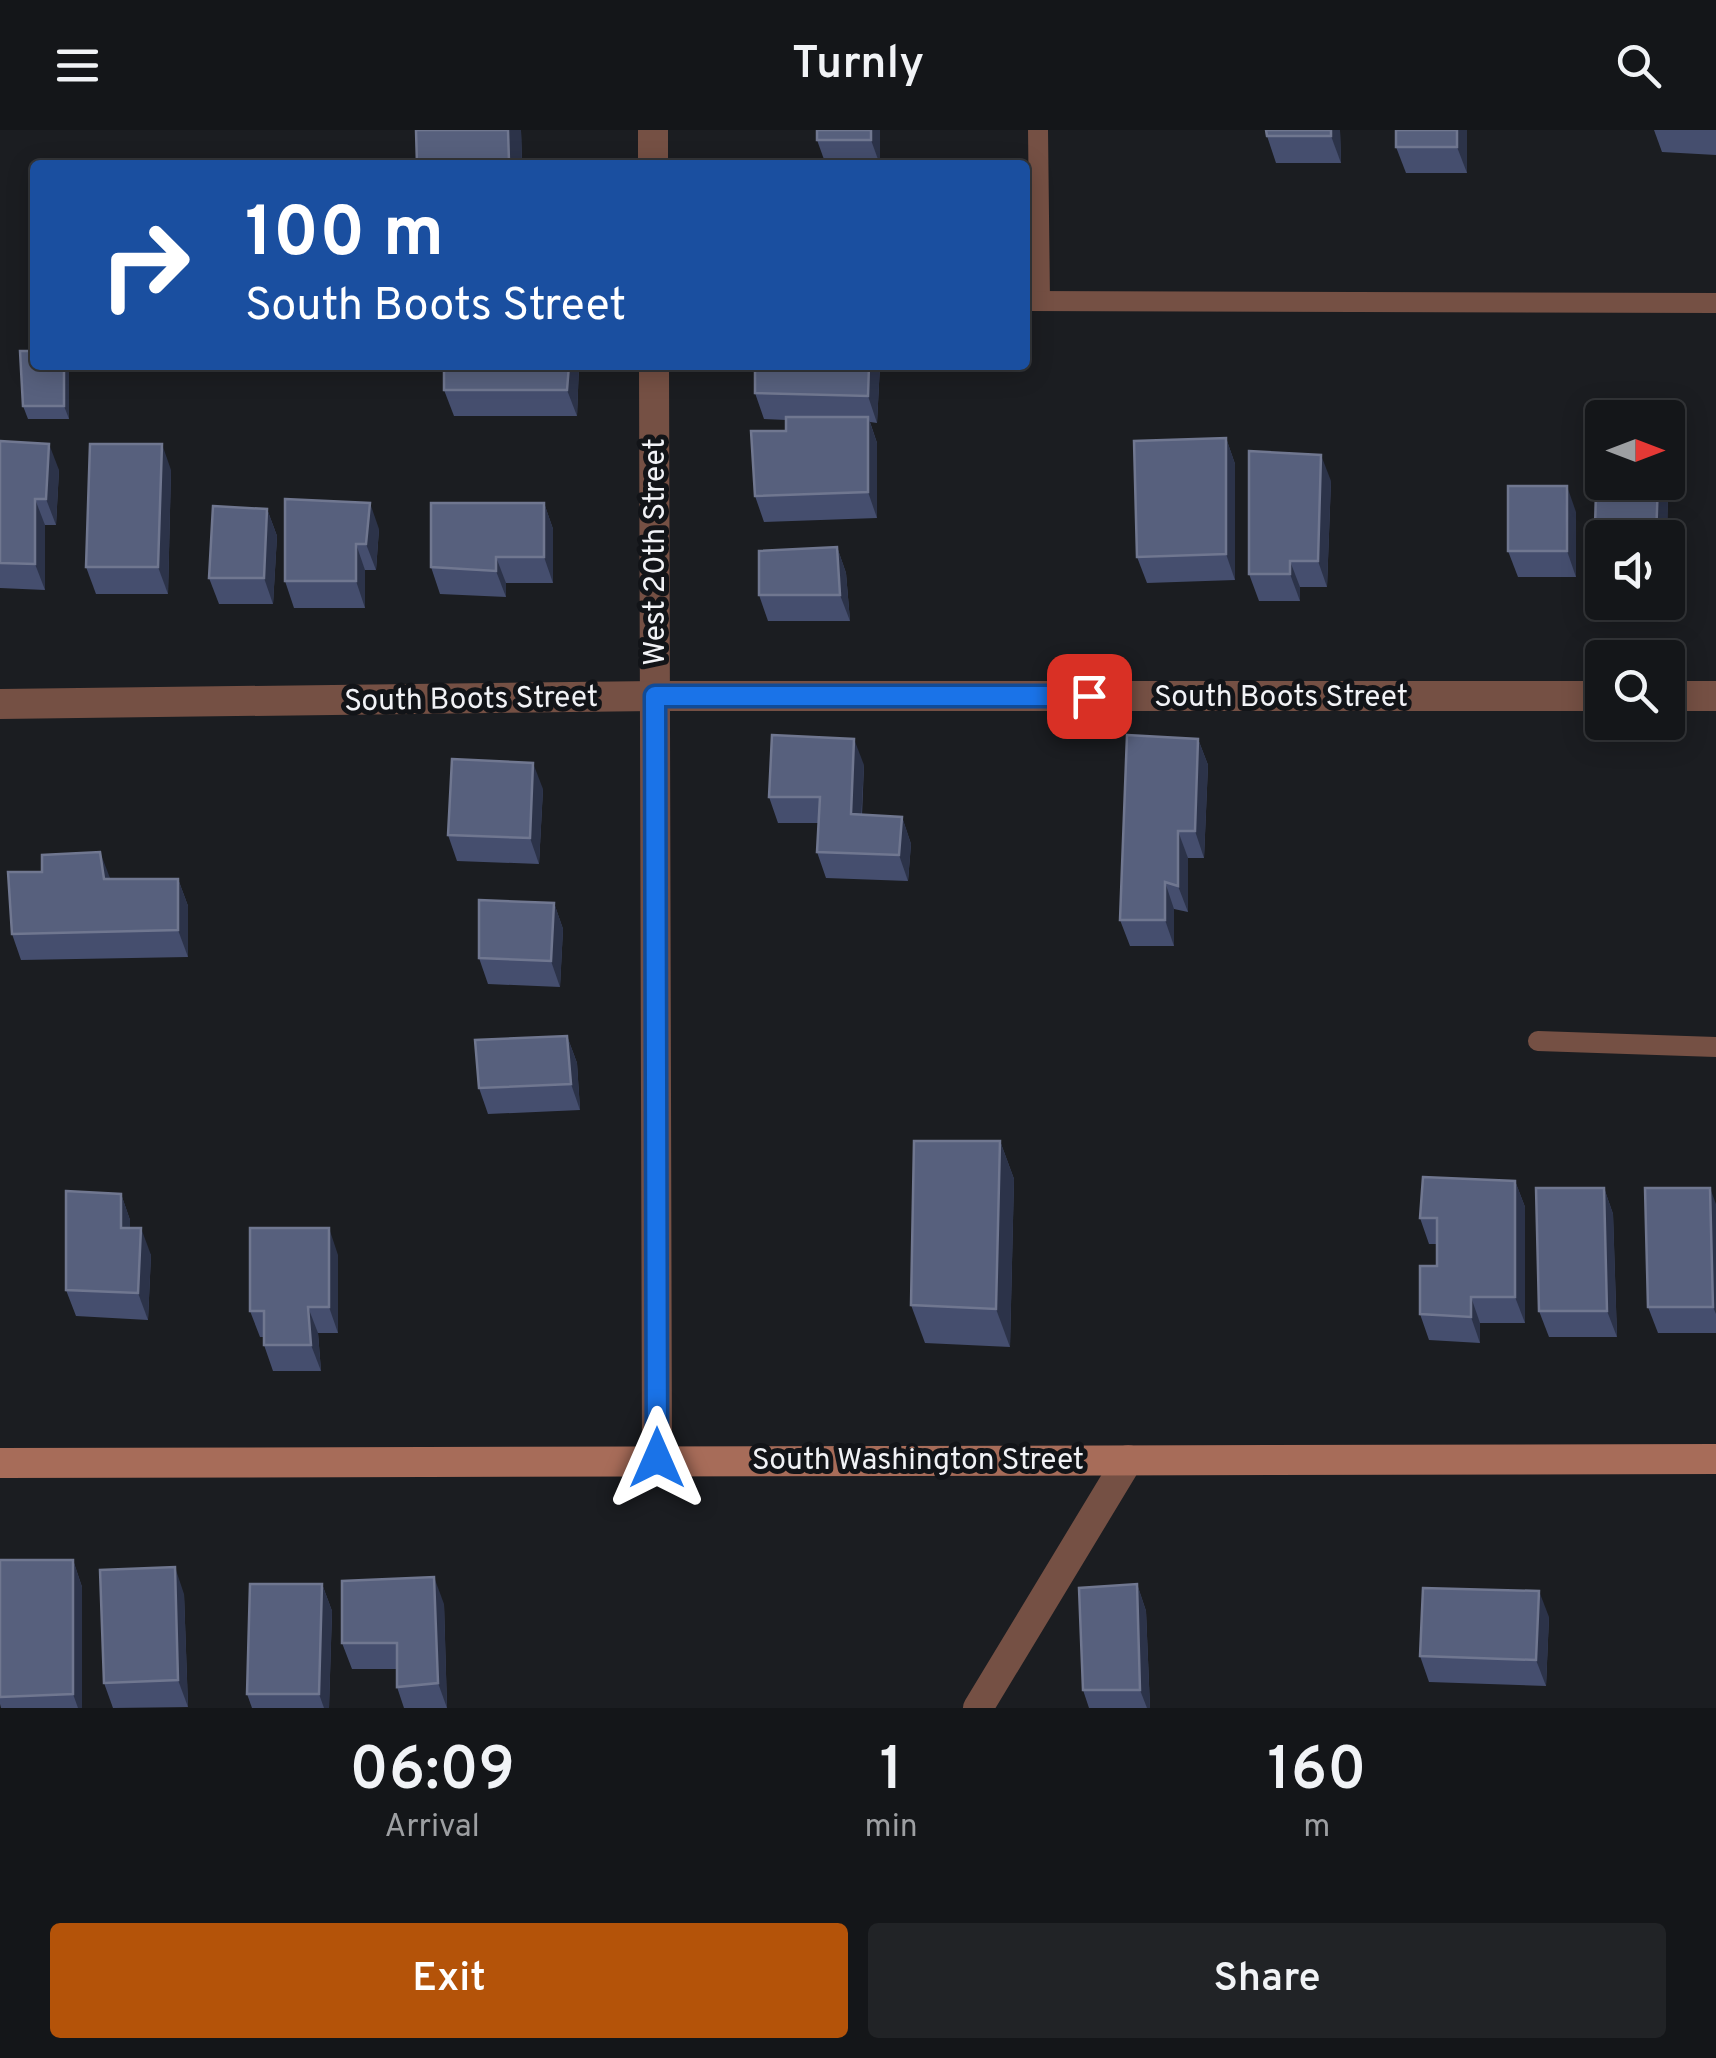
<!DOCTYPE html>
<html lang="en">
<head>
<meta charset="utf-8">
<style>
	body { margin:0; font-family:Overpass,sans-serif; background:#212326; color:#f1f3f6; height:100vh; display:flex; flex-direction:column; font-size:38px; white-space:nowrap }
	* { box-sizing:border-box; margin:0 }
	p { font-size:32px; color:#9d9fa2 }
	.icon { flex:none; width:55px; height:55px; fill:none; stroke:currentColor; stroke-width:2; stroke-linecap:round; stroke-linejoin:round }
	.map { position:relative; height:1578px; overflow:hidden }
	.panel { display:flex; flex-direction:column; background:#141619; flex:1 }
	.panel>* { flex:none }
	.banner { position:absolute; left:30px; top:30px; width:1000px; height:210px; border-radius:10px; box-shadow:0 5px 25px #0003,0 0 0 2px #333538; background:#1a4fa0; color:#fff; overflow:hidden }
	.needle { width:65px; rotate:90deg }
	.tools { position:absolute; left:1585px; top:270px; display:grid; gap:20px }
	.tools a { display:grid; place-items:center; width:100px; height:100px; border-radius:10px; background:#141619; box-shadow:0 5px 25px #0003,0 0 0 2px #333538; font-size:50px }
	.pin { position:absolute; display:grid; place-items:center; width:85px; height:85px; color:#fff; margin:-42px; border-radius:20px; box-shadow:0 5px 15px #0006 }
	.me { position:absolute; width:110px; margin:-55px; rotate:0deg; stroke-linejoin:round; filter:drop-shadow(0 0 8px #0008) }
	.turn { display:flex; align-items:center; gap:35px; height:210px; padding:0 50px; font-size:45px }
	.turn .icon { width:130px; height:130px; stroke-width:2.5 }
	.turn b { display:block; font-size:70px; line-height:85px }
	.eta { display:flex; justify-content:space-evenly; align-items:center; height:170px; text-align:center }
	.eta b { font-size:60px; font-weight:600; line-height:70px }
	.button { display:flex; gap:20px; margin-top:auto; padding:20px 50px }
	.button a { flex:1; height:115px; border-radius:10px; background:#b45309; color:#fff; font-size:40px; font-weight:600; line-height:115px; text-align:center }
	.button a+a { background:#212326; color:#f1f3f6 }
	header { display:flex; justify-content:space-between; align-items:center; height:130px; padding:0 50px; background:#141619; font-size:45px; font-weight:600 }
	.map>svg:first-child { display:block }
</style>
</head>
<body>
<header><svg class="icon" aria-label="menu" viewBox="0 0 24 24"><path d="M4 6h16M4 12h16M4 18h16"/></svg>Turnly<svg class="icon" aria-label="search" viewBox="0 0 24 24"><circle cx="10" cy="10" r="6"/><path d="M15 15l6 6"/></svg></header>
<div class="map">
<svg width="1716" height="1578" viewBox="0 0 1716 1578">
	<rect width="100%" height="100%" fill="#1b1d21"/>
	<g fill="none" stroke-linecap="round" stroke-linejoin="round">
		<g stroke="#755044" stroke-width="20">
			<path d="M 1038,0 L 1040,171"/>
			<path d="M 1025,171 L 1716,173"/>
			<path d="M 1538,911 L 1716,917"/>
		</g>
		<g stroke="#755044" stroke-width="30">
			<path d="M 653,0 L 653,35"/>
			<path d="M 654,235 L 657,1328"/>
			<path d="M 1668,566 L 1716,566"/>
			<path d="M 0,574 L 655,566 L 1602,566"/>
			<path d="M 978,1578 L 1128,1330"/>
		</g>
		<path stroke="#a76c59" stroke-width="30" d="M 0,1333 L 1716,1329"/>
	</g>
	<g fill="#454e6e">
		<path d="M 521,0 L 522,35 L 417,35 Z"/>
		<path d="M 880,0 L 880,35 L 826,35 L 817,10 Z"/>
		<path d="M 1340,0 L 1341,33 L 1276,33 L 1267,6 Z"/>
		<path d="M 1467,0 L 1467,43 L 1406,43 L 1396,17 Z"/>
		<path d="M 1654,0 L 1716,0 L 1716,25 L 1662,22 Z"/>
		<path d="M 69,235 L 69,289 L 28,289 L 23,276 Z"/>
		<path d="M 579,235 L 577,286 L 454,286 L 444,260 Z"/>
		<path d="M 880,235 L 877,293 L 870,292 L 877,313 L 877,388 L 764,392 L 755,366 L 786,301 L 786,290 L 764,289 L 755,263 Z"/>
		<path d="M 1226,308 L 1235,334 L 1235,450 L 1147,453 L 1137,427 Z"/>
		<path d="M 0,311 L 59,340 L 56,395 L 45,395 L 45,460 L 0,458 Z"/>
		<path d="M 1597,328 L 1602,328 L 1602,352 L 1668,352 L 1668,354 L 1667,408 L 1602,408 L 1602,455 L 1594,431 Z"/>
		<path d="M 171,340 L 168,464 L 96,464 L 86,437 Z"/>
		<path d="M 1331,351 L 1327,457 L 1300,457 L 1300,471 L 1259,471 L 1249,444 Z"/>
		<path d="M 544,373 L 553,399 L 553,453 L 506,453 L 506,467 L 440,464 L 431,437 Z"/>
		<path d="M 267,379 L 277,406 L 273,474 L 219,474 L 209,448 Z"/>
		<path d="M 1576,382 L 1576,447 L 1518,447 L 1508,421 Z"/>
		<path d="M 379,399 L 376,440 L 365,440 L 365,478 L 294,478 L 285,451 Z"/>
		<path d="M 837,417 L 846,443 L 850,491 L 768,491 L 759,465 Z"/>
		<path d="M 1198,609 L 1208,635 L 1204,728 L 1188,728 L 1188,782 L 1174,779 L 1174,816 L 1130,816 L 1120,790 Z"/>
		<path d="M 864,635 L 862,685 L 902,687 L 911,714 L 908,751 L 826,748 L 817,722 L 818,693 L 778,693 L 769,667 Z"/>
		<path d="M 543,659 L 539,734 L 457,731 L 448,705 Z"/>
		<path d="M 110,749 L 178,749 L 188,776 L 188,827 L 21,830 L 12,804 Z"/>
		<path d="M 554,773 L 563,799 L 560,857 L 488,854 L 479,828 Z"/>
		<path d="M 567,906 L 577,933 L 580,980 L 488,984 L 479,958 Z"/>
		<path d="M 1000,1011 L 1014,1049 L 1010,1217 L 925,1213 L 911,1175 Z"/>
		<path d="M 1515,1051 L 1525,1077 L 1525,1193 L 1480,1193 L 1480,1213 L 1429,1210 L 1420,1184 L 1437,1136 L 1437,1114 L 1429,1114 L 1420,1088 Z"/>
		<path d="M 1604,1058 L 1613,1084 L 1617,1207 L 1549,1207 L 1539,1181 Z"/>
		<path d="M 121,1064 L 130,1090 L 130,1098 L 151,1125 L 148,1190 L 76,1186 L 66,1160 Z"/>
		<path d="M 1716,1074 L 1716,1203 L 1658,1203 L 1648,1177 Z"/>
		<path d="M 338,1125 L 338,1203 L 318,1203 L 321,1241 L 273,1241 L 264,1215 L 264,1207 L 260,1207 L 250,1181 Z"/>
		<path d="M 0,1430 L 73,1430 L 82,1457 L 82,1578 L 1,1578 L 0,1574 Z"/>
		<path d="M 322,1454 L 332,1481 L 329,1578 L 252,1578 L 247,1564 Z"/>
		<path d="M 1137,1454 L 1146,1481 L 1150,1578 L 1089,1578 L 1083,1560 Z"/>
		<path d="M 184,1464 L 188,1577 L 113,1578 L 104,1553 Z"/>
		<path d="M 444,1474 L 447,1578 L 404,1578 L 397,1557 L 397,1539 L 352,1539 L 342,1513 Z"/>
		<path d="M 1549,1487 L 1546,1556 L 1429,1552 L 1420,1526 Z"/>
	</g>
	<g fill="#2c3349">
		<path d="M 508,0 L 521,0 L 522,35 L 510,35 Z"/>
		<path d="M 871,0 L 880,0 L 880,35 L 871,10 Z"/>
		<path d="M 1331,0 L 1340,0 L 1341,33 L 1331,6 Z"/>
		<path d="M 1457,0 L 1467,0 L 1467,43 L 1457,17 Z"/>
		<path d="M 64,235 L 69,235 L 69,289 L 64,276 Z"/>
		<path d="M 569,235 L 579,235 L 577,286 L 567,260 Z"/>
		<path d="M 869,235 L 880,235 L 877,293 L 868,266 Z"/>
		<path d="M 868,287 L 877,313 L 877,388 L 868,362 Z"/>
		<path d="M 1226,308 L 1235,334 L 1235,450 L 1226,424 Z"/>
		<path d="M 49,314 L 59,340 L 56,395 L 46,369 Z"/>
		<path d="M 162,314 L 171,340 L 168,464 L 158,437 Z"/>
		<path d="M 1321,325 L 1331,351 L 1327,457 L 1318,431 Z"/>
		<path d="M 1658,352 L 1668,352 L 1668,354 L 1667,408 L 1656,408 Z"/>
		<path d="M 1567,356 L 1576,382 L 1576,447 L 1567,421 Z"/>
		<path d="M 35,369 L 45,395 L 45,460 L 35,434 Z"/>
		<path d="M 370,373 L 379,399 L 376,440 L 366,414 Z"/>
		<path d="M 544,373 L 553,399 L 553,453 L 544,427 Z"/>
		<path d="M 267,379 L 277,406 L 273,474 L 264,448 Z"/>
		<path d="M 356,414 L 365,440 L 365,478 L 356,451 Z"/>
		<path d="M 837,417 L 846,443 L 850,491 L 840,465 Z"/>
		<path d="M 496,427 L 506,453 L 506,467 L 496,441 Z"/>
		<path d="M 1290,431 L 1300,457 L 1300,471 L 1290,444 Z"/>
		<path d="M 854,609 L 864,635 L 860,710 L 851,684 Z"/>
		<path d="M 1198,609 L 1208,635 L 1204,728 L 1195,701 Z"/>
		<path d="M 533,633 L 543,659 L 539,734 L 530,708 Z"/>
		<path d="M 902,687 L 911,714 L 908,751 L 899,725 Z"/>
		<path d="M 1178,701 L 1188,728 L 1188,782 L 1178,756 Z"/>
		<path d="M 100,722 L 110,748 L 113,776 L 104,749 Z"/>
		<path d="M 178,749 L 188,776 L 188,827 L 178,800 Z"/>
		<path d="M 1165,752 L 1174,779 L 1174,816 L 1165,790 Z"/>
		<path d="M 554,773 L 563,799 L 560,857 L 551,831 Z"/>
		<path d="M 567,906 L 577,933 L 580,980 L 571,954 Z"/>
		<path d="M 1000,1011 L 1014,1049 L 1010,1217 L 996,1179 Z"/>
		<path d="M 1515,1051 L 1525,1077 L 1525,1193 L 1515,1167 Z"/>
		<path d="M 1604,1058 L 1613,1084 L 1617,1207 L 1607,1181 Z"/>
		<path d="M 1710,1058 L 1716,1074 L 1716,1184 L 1713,1177 Z"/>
		<path d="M 121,1064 L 130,1090 L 130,1125 L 121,1098 Z"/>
		<path d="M 141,1098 L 151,1125 L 148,1190 L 138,1163 Z"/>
		<path d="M 329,1098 L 338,1125 L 338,1203 L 329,1177 Z"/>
		<path d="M 1471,1167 L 1480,1193 L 1480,1213 L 1471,1187 Z"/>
		<path d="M 308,1177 L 318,1203 L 321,1241 L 311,1215 Z"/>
		<path d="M 73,1430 L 82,1457 L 82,1578 L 78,1578 L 73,1564 Z"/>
		<path d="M 175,1437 L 184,1464 L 188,1577 L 178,1550 Z"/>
		<path d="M 434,1447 L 444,1474 L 447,1578 L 438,1553 Z"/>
		<path d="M 322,1454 L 332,1481 L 329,1578 L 324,1578 L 319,1564 Z"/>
		<path d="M 1137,1454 L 1146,1481 L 1150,1578 L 1147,1578 L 1140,1560 Z"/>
		<path d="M 1539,1461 L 1549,1487 L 1546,1556 L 1536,1530 Z"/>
	</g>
	<g fill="#57607d" stroke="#707790" stroke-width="2.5">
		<path d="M 416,0 L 508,0 L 509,32 L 417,35 Z"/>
		<rect x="817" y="0" width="54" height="10"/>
		<path d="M 1266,0 L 1331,0 L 1331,6 L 1267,6 Z"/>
		<rect x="1396" y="0" width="61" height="17"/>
		<path d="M 20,221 L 35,221 L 35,235 L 64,235 L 64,276 L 23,276 Z"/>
		<path d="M 444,235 L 569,235 L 567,260 L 444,260 Z"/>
		<path d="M 755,235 L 869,235 L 868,266 L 755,263 Z"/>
		<path d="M 786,287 L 868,287 L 868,362 L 755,366 L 751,301 L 786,301 Z"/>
		<path d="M 1226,308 L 1226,424 L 1137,427 L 1134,311 Z"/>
		<path d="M 0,311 L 49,314 L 46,369 L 35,369 L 35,434 L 0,433 Z"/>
		<path d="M 90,314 L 162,314 L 158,437 L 86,437 Z"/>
		<path d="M 1249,321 L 1321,325 L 1318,431 L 1290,431 L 1290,444 L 1249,444 Z"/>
		<path d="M 1597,328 L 1602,328 L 1602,352 L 1658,352 L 1656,408 L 1602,408 L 1602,431 L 1594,431 Z"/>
		<rect x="1508" y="356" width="59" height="65"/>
		<path d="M 285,369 L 370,373 L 366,414 L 356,414 L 356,451 L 285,451 Z"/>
		<path d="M 431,373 L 544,373 L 544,427 L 496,427 L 496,441 L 431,437 Z"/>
		<path d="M 213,376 L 267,379 L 264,448 L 209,448 Z"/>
		<path d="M 837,417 L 840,465 L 759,465 L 759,421 Z"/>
		<path d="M 772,605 L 854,609 L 851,684 L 902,687 L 899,725 L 817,722 L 820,667 L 769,667 Z"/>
		<path d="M 1127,605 L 1198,609 L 1195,701 L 1178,701 L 1178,756 L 1165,752 L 1165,790 L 1120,790 Z"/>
		<path d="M 452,629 L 533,633 L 530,708 L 448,705 Z"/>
		<path d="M 100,722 L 104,749 L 178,749 L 178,800 L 12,804 L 8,742 L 42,742 L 42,725 Z"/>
		<path d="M 479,770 L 554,773 L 551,831 L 479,828 Z"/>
		<path d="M 567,906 L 571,954 L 479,958 L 475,910 Z"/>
		<path d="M 914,1011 L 1000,1011 L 996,1179 L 911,1175 Z"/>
		<path d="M 1423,1047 L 1515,1051 L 1515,1167 L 1471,1167 L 1471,1187 L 1420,1184 L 1420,1136 L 1437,1136 L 1437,1088 L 1420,1088 Z"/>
		<path d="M 1536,1058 L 1604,1058 L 1607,1181 L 1539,1181 Z"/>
		<path d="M 1645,1058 L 1710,1058 L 1713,1177 L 1648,1177 Z"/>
		<path d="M 66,1061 L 121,1064 L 121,1098 L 141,1098 L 138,1163 L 66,1160 Z"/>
		<path d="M 250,1098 L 329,1098 L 329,1177 L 308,1177 L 311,1215 L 264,1215 L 264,1181 L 250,1181 Z"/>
		<path d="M 0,1430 L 73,1430 L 73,1564 L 0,1567 Z"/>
		<path d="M 175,1437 L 178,1550 L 104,1553 L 100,1440 Z"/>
		<path d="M 434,1447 L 438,1553 L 397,1557 L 397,1513 L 342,1513 L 342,1451 Z"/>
		<path d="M 250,1454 L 322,1454 L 319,1564 L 247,1564 Z"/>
		<path d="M 1137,1454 L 1140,1560 L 1083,1560 L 1079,1458 Z"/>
		<path d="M 1423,1458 L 1539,1461 L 1536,1530 L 1420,1526 Z"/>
	</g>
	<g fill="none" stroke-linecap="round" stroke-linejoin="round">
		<g stroke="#114b97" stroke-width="25">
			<path id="route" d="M 657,1328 L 655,566 L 1089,566"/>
		</g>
		<use href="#route" stroke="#1a73e8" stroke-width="18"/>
	</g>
	<g text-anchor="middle" stroke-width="10" stroke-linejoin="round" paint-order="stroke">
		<g font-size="30" fill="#f1f2f6" stroke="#121418">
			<text transform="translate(654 422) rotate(-90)" y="10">West 20th Street</text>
			<text x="1281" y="576">South Boots Street</text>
			<text transform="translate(471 568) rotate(-1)" y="10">South Boots Street</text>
			<text x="918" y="1339">South Washington Street</text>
		</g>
	</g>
</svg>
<div class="tools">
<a><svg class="needle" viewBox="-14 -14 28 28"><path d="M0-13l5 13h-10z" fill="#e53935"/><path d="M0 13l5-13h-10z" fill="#9d9fa2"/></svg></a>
<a><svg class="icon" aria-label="sound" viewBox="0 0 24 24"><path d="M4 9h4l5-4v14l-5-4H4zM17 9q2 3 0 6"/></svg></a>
<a><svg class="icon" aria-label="search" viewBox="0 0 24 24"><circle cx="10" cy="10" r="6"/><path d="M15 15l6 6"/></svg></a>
</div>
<div class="pin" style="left:1089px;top:566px;background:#d93025"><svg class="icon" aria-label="arrive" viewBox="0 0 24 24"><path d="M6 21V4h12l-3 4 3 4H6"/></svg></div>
<svg class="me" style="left:657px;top:1328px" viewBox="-20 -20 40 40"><path d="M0-17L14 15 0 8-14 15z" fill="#1a73e8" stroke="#fff" stroke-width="4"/></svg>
<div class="banner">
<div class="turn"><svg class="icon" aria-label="right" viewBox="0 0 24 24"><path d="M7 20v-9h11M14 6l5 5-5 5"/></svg><div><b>100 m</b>South Boots Street</div></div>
</div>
</div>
<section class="panel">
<div class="eta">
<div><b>06:09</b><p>Arrival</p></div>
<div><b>1</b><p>min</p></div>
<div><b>160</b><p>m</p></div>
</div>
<div class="button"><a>Exit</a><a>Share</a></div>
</section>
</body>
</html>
